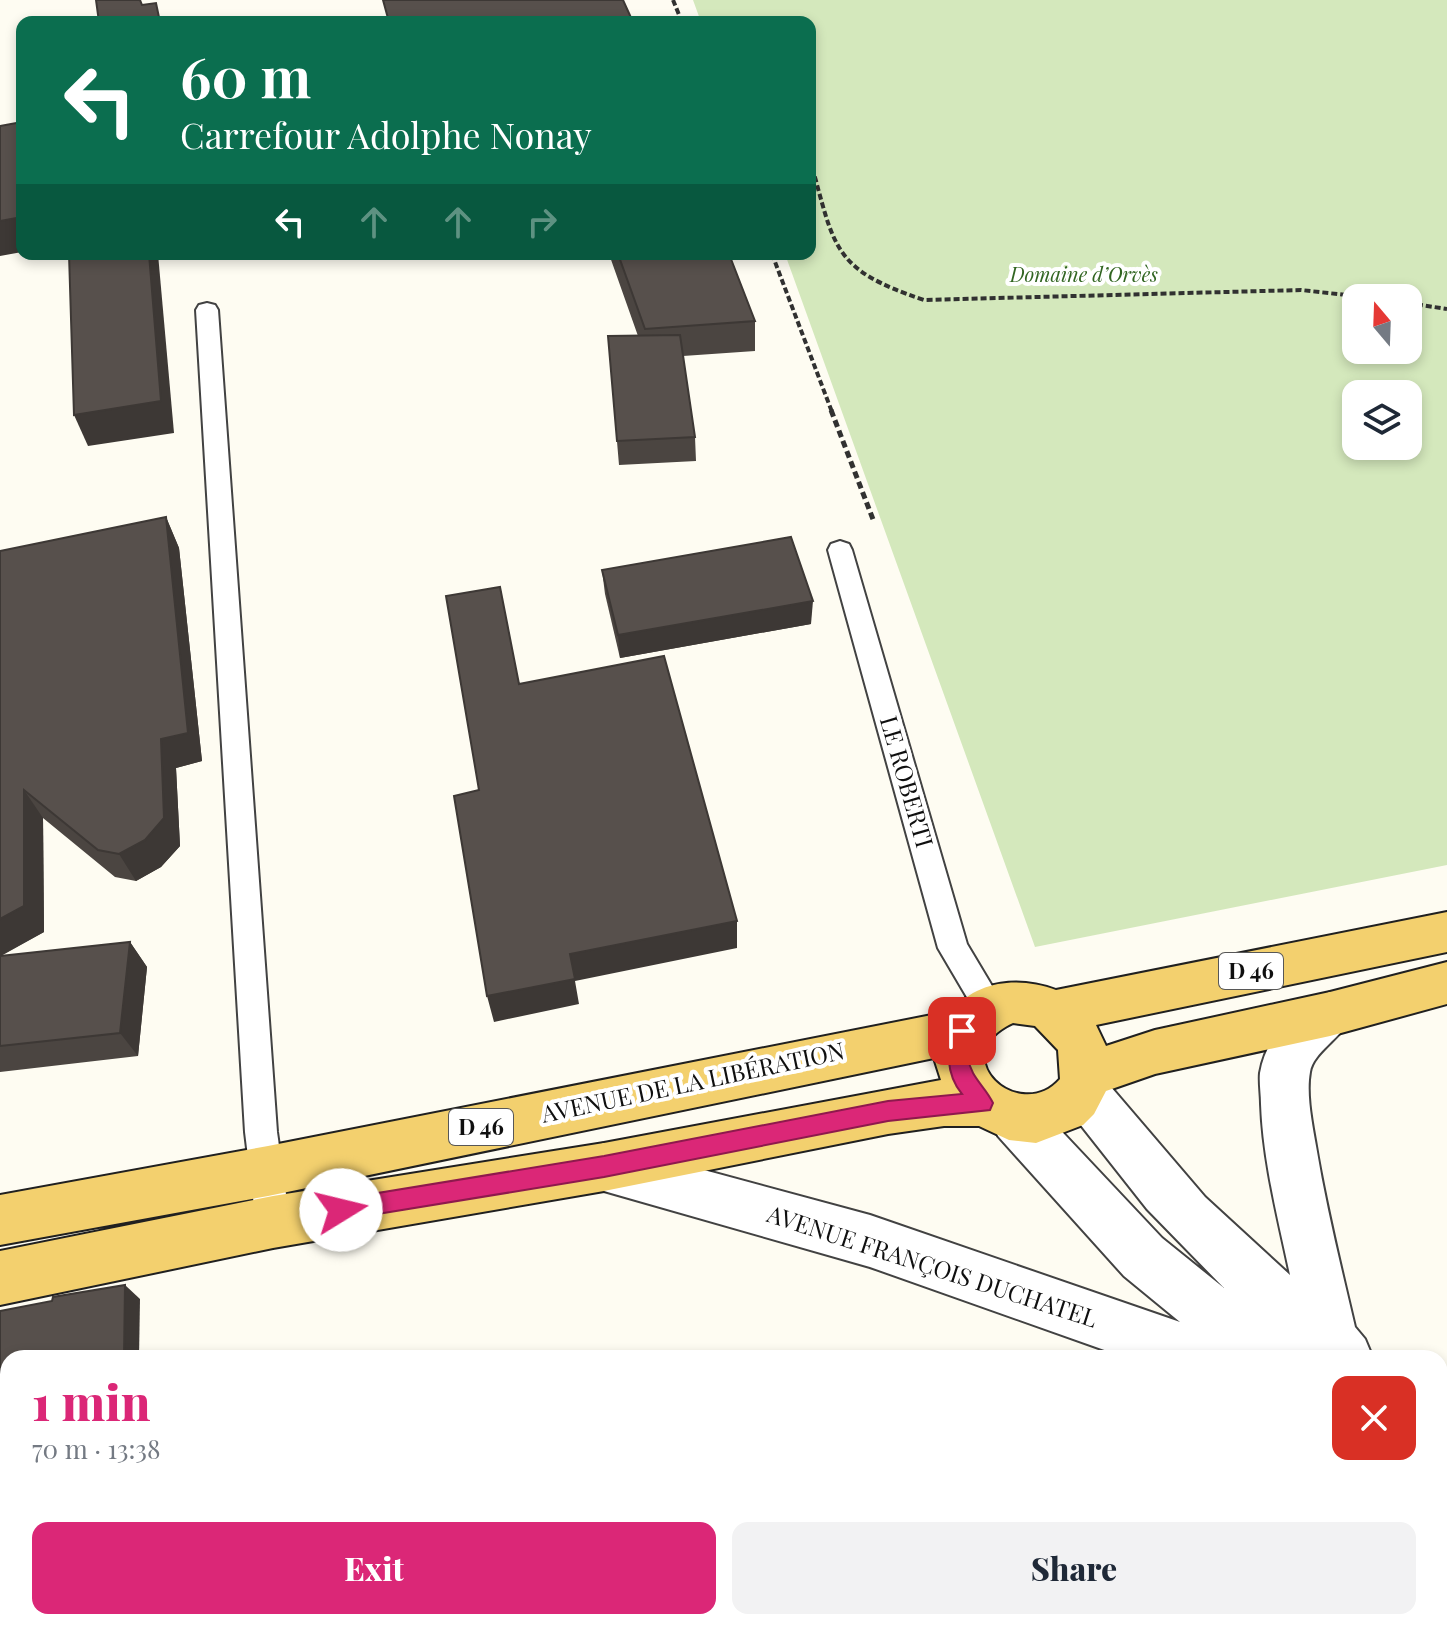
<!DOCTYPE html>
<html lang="en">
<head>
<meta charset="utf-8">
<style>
	body { margin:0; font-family:"Playfair Display",serif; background:#f2f2f3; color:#1f2937; height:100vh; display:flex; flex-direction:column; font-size:30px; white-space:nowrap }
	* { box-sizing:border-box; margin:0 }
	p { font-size:26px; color:#747a83 }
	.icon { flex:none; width:44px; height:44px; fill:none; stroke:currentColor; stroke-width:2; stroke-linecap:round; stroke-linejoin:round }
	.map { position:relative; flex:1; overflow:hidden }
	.details { position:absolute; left:0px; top:1350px; width:1448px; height:280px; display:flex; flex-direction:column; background:#fff; border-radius:24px 24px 0 0; box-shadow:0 4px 12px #0003 }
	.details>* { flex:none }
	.hud { position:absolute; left:16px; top:16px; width:800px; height:244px; border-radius:16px; box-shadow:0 4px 12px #0003; background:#0b6e4f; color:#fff; overflow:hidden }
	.needle { width:52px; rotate:341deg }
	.controls { position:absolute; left:1342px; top:284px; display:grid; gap:16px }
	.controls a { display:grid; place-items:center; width:80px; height:80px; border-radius:16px; background:#fff; box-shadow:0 4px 12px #0003; font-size:40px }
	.pin { position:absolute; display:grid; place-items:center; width:68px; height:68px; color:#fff; margin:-34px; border-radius:16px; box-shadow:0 4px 12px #0006 }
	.me { position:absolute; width:88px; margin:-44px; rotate:81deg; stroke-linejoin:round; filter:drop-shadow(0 0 6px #0008) }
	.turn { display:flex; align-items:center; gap:28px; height:168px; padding:0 32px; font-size:36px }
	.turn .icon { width:104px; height:104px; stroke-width:2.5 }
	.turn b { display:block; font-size:56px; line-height:68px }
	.lanes { display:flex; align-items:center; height:76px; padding:0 32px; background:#0003; justify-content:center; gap:40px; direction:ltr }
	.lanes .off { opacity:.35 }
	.round { display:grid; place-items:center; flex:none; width:84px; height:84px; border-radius:16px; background:#f2f2f3 }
	.summary { display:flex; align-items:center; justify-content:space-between; height:136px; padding:0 32px }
	h1 { font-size:48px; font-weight:800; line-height:60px; color:#db2777 }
	.action { display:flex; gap:16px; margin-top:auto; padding:16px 32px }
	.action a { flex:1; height:92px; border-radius:16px; background:#db2777; color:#fff; font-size:32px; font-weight:800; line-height:92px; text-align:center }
	.action a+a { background:#f2f2f3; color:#1f2937 }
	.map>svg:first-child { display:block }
</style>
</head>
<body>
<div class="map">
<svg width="1447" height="1630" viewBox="0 0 1447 1630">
	<rect width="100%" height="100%" fill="#fefcf2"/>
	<path fill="#d4e8bc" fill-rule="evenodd" d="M 693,0 L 1447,0 L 1447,865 L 1035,947 L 785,254 L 810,254 L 810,22 L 701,22 ZM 1356,298 L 1408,298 L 1408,350 L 1356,350 ZM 1356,394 L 1408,394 L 1408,446 L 1356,446 Z"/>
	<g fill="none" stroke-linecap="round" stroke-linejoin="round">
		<g stroke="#424242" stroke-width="4">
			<g id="service">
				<path d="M 207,303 L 215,305 L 218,310 L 277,1132 L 290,1222 L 285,1233 L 273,1238 L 261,1233 L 256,1222 L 245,1132 L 196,310 L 199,305 Z"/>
				<path d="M 840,541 L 849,544 L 852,550 L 967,944 L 1004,1006 L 1000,1016 L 989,1020 L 978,1016 L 938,948 L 828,550 L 831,544 Z"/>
			</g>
		</g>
		<g stroke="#424242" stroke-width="4">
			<g id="minor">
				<path d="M 1330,992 L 1347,999 L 1354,1014 C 1343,1037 1313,1052 1310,1072 C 1306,1094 1312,1123 1316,1146 C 1326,1207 1341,1267 1355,1327 L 1365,1339 L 1373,1358 L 1127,1358 L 870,1267 L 604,1191 L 586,1184 L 579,1167 L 586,1150 L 604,1143 L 870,1215 L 1180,1322 L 1124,1276 L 998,1136 L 991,1119 L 998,1102 L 1016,1095 L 1034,1102 L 1162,1238 L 1224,1288 L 1147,1209 L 1065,1105 L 1057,1089 L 1065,1073 L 1082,1066 L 1099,1073 L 1205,1197 L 1290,1275 C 1278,1218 1263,1161 1261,1104 C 1261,1094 1259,1082 1260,1073 C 1266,1036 1297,1005 1330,992 Z"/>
				<path d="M 1440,1415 L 1447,1418 L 1447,1476 L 1440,1473 Z"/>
			</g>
		</g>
		<g stroke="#202020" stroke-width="4">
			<path id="primary" d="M 1447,912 L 1447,952 L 1096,1025 L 1106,1046 L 1155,1030 L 1330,992 L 1447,962 L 1447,1004 L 1330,1036 L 1155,1074 L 1106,1091 L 1094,1114 L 1083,1125 L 1036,1143 L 1009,1140 L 979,1126 L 944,1126 L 888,1134 L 604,1191 L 273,1248 L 0,1305 L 0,1251 L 273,1196 L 604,1143 L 941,1080 L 934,1058 L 268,1196 L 0,1245 L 0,1195 L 268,1146 L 952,1011 C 978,979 1021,977 1056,990 ZM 1013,1023 L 1035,1026 L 1058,1050 L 1060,1079 C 1020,1125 942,1056 1013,1023 Z"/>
		</g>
		<g stroke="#313131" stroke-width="4" stroke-dasharray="6 3" stroke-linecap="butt">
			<path d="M 673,0 L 682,22"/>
			<path d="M 810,159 C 835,248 831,269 924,300 L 1301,290 L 1373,298"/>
			<path d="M 772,254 L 832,412"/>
			<path d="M 1408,303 L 1447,309"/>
		</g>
		<path stroke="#313131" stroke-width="5" stroke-dasharray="7 4" stroke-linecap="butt" d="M 831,410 L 874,522"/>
		<use href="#service" fill="#fff" fill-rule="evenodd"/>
		<use href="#minor" fill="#fff" fill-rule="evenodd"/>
		<use href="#primary" fill="#f3d06e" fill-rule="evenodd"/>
	</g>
	<g fill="#4b4541">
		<path d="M 609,254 L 729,254 L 755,321 L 755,351 L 683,356 L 695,437 L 696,461 L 619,465 L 608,336 L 638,336 Z"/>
		<path d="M 166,517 L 179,548 L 202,761 L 176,768 L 180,846 L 161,867 L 136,881 L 115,877 L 43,818 L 44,932 L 1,956 L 130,942 L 147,967 L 138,1056 L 0,1072 L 0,551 Z"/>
		<path d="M 602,570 L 811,624 L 620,658 L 605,594 Z"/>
		<path d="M 1118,1622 L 1183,1622 L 1186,1630 L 1121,1630 Z"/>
	</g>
	<g fill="#3d3835">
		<path d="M 22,217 L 22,252 L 0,256 L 0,221 Z"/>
		<path d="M 149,254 L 158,254 L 174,433 L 88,446 L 74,415 Z"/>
		<path d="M 166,517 L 179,548 L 202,761 L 176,768 L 180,846 L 161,867 L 136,881 L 119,854 Z"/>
		<path d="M 813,601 L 811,624 L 620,658 L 618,635 Z"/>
		<path d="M 24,790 L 43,818 L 44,932 L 0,956 L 0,919 Z"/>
		<path d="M 737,921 L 737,948 L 575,981 L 579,1004 L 494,1022 L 487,996 L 570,954 Z"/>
		<path d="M 130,942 L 147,967 L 138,1056 L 120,1033 Z"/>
		<path d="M 125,1285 L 140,1299 L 139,1358 L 124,1358 Z"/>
		<path d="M 8,1445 L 8,1460 L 0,1462 L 0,1447 Z"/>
		<path d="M 912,1622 L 923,1622 L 898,1630 L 888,1630 Z"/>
	</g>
	<g fill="#57504c" stroke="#3d3835" stroke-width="2">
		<path d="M 96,0 L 140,0 L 142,5 L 156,3 L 160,22 L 99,22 Z"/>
		<path d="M 383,0 L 623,0 L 633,22 L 389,22 Z"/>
		<path d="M 22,122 L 22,217 L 0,221 L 0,126 Z"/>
		<path d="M 69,254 L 149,254 L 161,401 L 74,415 Z"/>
		<path d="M 618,254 L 729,254 L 755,321 L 645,329 Z"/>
		<path d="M 680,335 L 695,437 L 617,441 L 608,336 Z"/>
		<path d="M 166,517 L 188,733 L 161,739 L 164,818 L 145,840 L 119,854 L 98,850 L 24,790 L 24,906 L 0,919 L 0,551 Z"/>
		<path d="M 791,537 L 813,601 L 618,635 L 602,570 Z"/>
		<path d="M 500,587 L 519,684 L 664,656 L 737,921 L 570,954 L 575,979 L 487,996 L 454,796 L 479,790 L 446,596 Z"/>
		<path d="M 130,942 L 120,1033 L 0,1046 L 0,956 Z"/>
		<path d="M 125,1285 L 124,1358 L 8,1358 L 8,1445 L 0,1447 L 0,1311 L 52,1301 L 53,1297 Z"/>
		<path d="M 242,1622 L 912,1622 L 888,1630 L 243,1630 Z"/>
		<path d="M 1130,1622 L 1183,1622 L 1186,1630 L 1134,1630 Z"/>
	</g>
	<path fill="#db2777" stroke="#8e194d" stroke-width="2" d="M 962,1022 L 969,1024 C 974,1036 967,1045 968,1057 C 970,1077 985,1086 993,1103 L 990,1110 L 888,1121 L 604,1177 L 341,1220 L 333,1217 L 330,1210 L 333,1202 L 341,1199 L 604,1156 L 888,1101 L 962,1094 C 946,1075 945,1046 955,1024 Z"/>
	<g text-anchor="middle" stroke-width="8" stroke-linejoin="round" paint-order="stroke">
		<g font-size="20" font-style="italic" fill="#316521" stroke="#fff">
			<text x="1084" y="282">Domaine d’Orvès</text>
		</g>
		<g fill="#fff" stroke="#575757" stroke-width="2">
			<rect x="1219" y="953" width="64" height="36" rx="6"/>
			<rect x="449" y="1109" width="64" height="36" rx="6"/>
		</g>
		<g font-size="22" font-weight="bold" fill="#0f0f0f">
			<text x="1251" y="979">D 46</text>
			<text x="481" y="1135">D 46</text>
		</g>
		<g font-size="24" fill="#0f0f0f" stroke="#fff">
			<text transform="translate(906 782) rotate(74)" y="8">LE ROBERTI</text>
			<text transform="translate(693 1083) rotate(-12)" y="8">AVENUE DE LA LIBÉRATION</text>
			<text transform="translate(932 1267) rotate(18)" y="8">AVENUE FRANÇOIS DUCHATEL</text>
		</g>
	</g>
</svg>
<div class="controls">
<a><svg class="needle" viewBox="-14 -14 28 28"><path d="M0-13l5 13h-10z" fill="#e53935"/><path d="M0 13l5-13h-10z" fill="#747a83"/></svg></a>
<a><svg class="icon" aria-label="layers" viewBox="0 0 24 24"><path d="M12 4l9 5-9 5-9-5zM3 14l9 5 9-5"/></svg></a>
</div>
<div class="pin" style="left:962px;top:1031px;background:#d93025"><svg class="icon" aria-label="arrive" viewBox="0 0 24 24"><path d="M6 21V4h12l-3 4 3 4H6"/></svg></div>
<svg class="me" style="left:341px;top:1210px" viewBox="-20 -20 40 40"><circle r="19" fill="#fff"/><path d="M0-13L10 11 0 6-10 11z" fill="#db2777"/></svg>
<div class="hud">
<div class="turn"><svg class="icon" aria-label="left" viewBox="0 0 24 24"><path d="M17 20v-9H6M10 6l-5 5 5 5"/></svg><div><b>60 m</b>Carrefour Adolphe Nonay</div></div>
<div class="lanes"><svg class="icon" aria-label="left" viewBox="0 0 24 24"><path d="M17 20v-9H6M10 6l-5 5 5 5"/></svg><svg class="icon off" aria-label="ahead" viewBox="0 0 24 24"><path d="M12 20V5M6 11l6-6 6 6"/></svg><svg class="icon off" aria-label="ahead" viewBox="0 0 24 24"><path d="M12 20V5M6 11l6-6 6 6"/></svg><svg class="icon off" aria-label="right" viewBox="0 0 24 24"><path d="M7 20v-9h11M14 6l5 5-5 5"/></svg></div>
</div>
<section class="details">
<div class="summary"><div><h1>1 min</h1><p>70 m · 13:38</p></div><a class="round" style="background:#d93025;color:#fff"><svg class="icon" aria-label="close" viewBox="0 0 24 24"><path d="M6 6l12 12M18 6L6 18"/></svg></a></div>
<div class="action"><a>Exit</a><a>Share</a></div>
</section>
</div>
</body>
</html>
